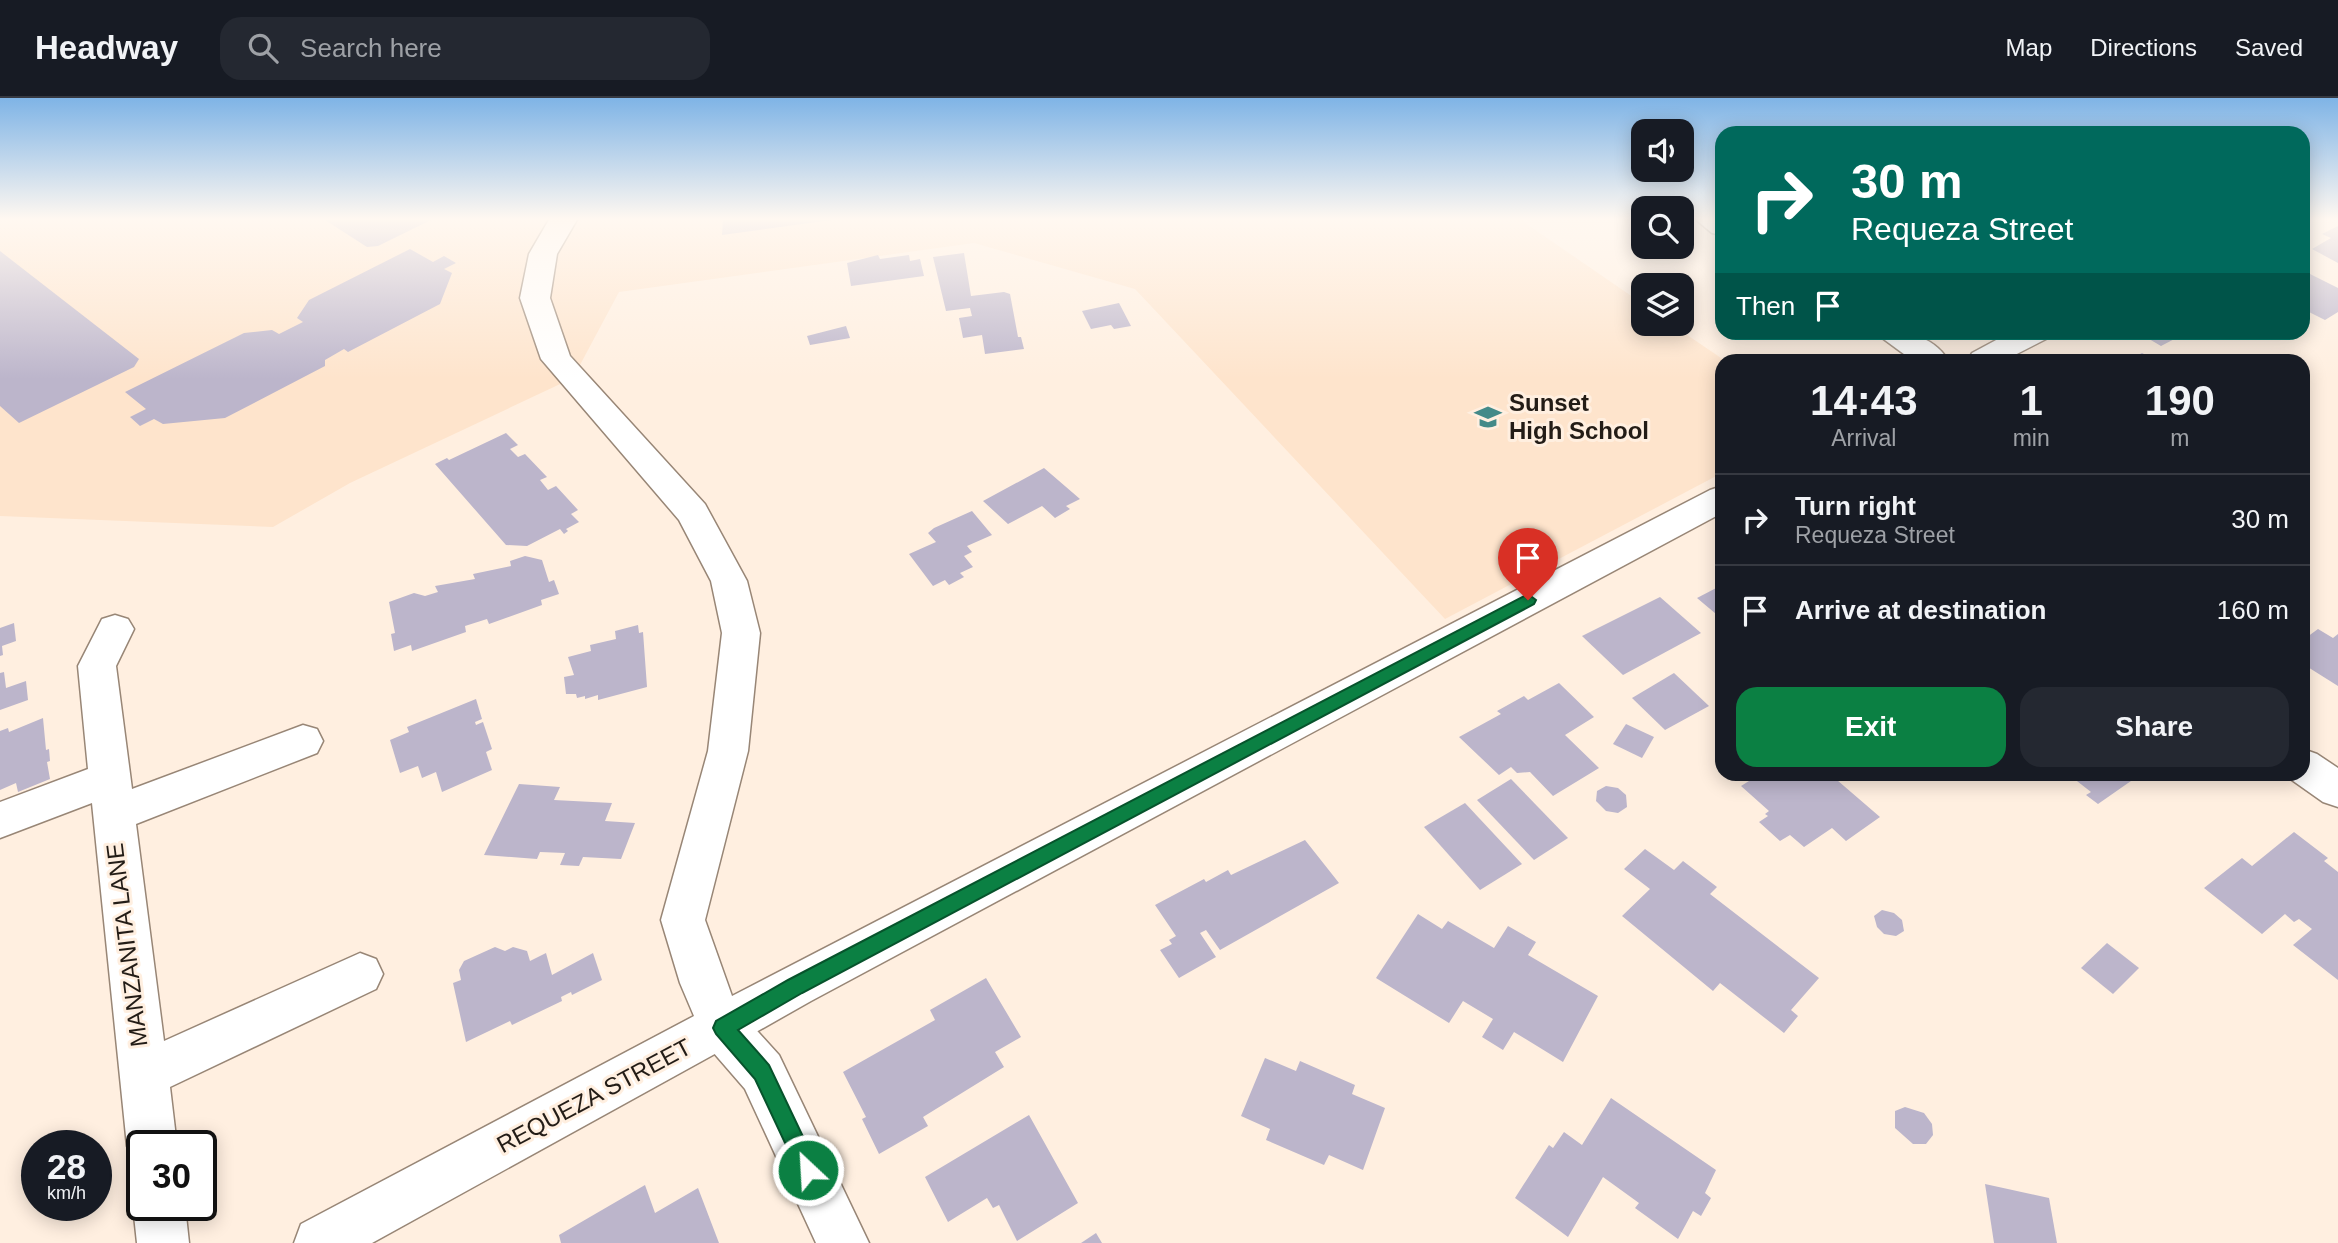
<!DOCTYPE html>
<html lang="en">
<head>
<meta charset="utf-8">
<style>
	body { margin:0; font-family:Arial,sans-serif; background:#242831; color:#f1f3f6; height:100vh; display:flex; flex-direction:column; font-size:26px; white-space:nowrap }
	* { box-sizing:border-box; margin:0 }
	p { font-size:23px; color:#9ea1a6 }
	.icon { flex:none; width:38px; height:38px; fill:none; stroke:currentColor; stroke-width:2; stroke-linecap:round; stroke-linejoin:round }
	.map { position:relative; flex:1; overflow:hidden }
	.side { position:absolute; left:1715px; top:256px; width:595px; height:427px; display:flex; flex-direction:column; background:#171b24; border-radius:21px; box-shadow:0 4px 18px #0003 }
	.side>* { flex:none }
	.hud { position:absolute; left:1715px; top:28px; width:595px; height:214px; border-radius:21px; box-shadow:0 4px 18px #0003; background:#00695c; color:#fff; overflow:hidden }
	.tools { position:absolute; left:1631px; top:21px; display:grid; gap:14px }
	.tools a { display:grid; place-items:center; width:63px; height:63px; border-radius:14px; background:#171b24; box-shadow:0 4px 18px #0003; font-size:35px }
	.speed { position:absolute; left:21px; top:1032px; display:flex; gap:14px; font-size:35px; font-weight:700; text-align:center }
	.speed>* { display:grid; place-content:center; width:91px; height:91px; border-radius:50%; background:#171b24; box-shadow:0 4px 18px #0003; line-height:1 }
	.speed small { font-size:18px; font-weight:400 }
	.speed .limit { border:4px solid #111; border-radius:10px; background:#fff; color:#111 }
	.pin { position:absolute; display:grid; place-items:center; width:60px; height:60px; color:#fff; margin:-72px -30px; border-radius:50% 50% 50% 0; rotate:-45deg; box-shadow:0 0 7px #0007 }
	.pin .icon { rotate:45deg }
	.me { position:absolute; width:77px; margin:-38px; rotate:335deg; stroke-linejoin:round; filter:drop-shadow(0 0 5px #0008) }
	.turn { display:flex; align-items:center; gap:24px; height:147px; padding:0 21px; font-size:32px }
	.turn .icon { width:91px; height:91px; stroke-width:2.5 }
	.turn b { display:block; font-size:49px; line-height:60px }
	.then { display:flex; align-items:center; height:66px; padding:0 21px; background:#0003; gap:14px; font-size:26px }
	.eta { display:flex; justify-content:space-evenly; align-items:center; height:119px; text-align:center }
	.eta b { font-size:42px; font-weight:700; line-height:49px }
	.action { display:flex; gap:14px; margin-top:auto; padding:14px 21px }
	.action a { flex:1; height:80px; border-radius:21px; background:#0b8043; color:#fff; font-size:28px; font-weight:700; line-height:80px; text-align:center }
	.action a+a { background:#242831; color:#f1f3f6 }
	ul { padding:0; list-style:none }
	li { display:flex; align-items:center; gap:21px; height:91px; padding:0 21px; border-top:2px solid #363941 }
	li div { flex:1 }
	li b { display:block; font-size:26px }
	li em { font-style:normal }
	header { display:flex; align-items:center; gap:42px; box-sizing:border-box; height:98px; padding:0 35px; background:#171b24; border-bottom:2px solid #363941 }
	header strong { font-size:33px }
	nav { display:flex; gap:38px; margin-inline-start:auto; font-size:24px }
	.search { width:490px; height:63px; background:#242831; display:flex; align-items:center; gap:18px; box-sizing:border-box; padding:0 24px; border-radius:21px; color:#9ea1a6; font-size:26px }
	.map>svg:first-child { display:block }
</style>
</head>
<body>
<header>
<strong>Headway</strong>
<div class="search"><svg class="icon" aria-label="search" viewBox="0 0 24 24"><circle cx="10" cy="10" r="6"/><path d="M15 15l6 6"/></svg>Search here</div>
<nav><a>Map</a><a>Directions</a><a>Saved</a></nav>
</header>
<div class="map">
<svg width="2338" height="1145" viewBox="0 0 2338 1145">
	<rect width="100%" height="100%" fill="#ffefe0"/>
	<path fill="#fee4cc" d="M 0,120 L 1518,120 L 1643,206 L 1643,226 L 1671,226 L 1724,262 L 1722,375 L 1445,521 L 1135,191 L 974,145 L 619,194 L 573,280 L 350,385 L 273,429 L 0,418 Z"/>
	<g fill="#bcb5cb">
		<path d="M 322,120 L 435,120 L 378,148 L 367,149 Z"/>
		<path d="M 723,120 L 831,120 L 831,122 L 722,137 Z"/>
		<path d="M 2338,128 L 2338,165 L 2312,151 L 2331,140 L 2322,136 Z"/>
		<path d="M 410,151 L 433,164 L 444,158 L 456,165 L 444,171 L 452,175 L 440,206 L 348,254 L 344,251 L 325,262 L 325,268 L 225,320 L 163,326 L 154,321 L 140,328 L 130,319 L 146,311 L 125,294 L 244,235 L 272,232 L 279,236 L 303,224 L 297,220 L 309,202 Z"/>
		<path d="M 0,153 L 139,261 L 134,269 L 19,325 L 0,308 Z"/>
		<path d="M 964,155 L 971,198 L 1004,194 L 1010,196 L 1018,239 L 1021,239 L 1024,251 L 985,256 L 982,237 L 963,240 L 959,220 L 972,218 L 970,210 L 946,213 L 933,159 Z"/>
		<path d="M 878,157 L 880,161 L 909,157 L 910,163 L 920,161 L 924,178 L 851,188 L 847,165 Z"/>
		<path d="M 2310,176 L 2338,190 L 2338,214 L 2325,222 L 2303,211 L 2303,180 Z"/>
		<path d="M 1119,205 L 1131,228 L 1114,231 L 1111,227 L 1091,231 L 1082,213 Z"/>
		<path d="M 846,228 L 850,240 L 810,247 L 807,238 Z"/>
		<path d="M 2145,234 L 2181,234 L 2184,236 L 2161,248 L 2144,238 L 2148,236 Z"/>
		<path d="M 2142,255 L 2156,262 L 2128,262 Z"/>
		<path d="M 506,335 L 518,347 L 510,351 L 518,359 L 525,356 L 547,379 L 540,382 L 548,392 L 556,388 L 578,412 L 571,416 L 579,424 L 566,431 L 568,433 L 564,436 L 560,431 L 527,448 L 506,447 L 435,366 L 447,360 L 449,362 Z"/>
		<path d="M 1044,370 L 1080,401 L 1066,408 L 1070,411 L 1055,420 L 1042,408 L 1008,426 L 983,403 Z"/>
		<path d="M 972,413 L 992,437 L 967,448 L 972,454 L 964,458 L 973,469 L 960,475 L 964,479 L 949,487 L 945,482 L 933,488 L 909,456 L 936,444 L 928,435 L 934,430 Z"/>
		<path d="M 525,458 L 542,462 L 549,484 L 554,482 L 559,496 L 541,502 L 542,507 L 489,526 L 487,521 L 465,528 L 466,534 L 412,553 L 411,547 L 394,553 L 391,536 L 395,535 L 389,504 L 414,495 L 425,498 L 438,494 L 435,488 L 475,481 L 473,476 L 511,468 L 510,463 Z"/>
		<path d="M 1722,487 L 1722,521 L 1697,500 Z"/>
		<path d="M 1660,499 L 1701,535 L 1623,577 L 1582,538 Z"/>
		<path d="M 14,525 L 16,543 L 2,548 L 3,557 L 0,558 L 0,530 Z"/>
		<path d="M 638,527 L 639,535 L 643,534 L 647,589 L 598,602 L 598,597 L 585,601 L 585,598 L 577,600 L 576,596 L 566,596 L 564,579 L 574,577 L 568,559 L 591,553 L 590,547 L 616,541 L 615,533 Z"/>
		<path d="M 2318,531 L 2333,540 L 2338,536 L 2338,588 L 2303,566 L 2303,542 Z"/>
		<path d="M 4,574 L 6,590 L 26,583 L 28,602 L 0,612 L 0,575 Z"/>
		<path d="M 1674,575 L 1709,608 L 1665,632 L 1632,600 Z"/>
		<path d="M 1559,585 L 1594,619 L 1565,637 L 1599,670 L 1553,698 L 1530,674 L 1517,675 L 1511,669 L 1499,677 L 1459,639 L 1501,616 L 1497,613 L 1524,598 L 1528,602 Z"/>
		<path d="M 476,601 L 482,621 L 475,624 L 476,627 L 483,624 L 492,651 L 486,654 L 492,672 L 442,694 L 436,674 L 422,680 L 418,668 L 400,675 L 390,642 L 409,634 L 407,629 Z"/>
		<path d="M 43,620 L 46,652 L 49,651 L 50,663 L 47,664 L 50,681 L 18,694 L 16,685 L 0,692 L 0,633 L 8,630 L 9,634 Z"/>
		<path d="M 1626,626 L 1654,639 L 1642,660 L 1613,646 Z"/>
		<path d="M 1830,676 L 1880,719 L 1846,743 L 1832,730 L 1804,749 L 1790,737 L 1780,743 L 1759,724 L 1768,718 L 1765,716 L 1769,713 L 1741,688 L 1749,683 L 1743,676 Z"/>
		<path d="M 2068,676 L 2141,676 L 2098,706 L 2086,697 L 2091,694 Z"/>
		<path d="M 1511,681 L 1568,740 L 1534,762 L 1477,702 Z"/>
		<path d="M 519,686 L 560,689 L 554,702 L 612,705 L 605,723 L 635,725 L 621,761 L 583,759 L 579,768 L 560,767 L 565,755 L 540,754 L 537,761 L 484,757 Z"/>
		<path d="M 1606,688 L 1618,690 L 1626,697 L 1627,709 L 1618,715 L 1606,713 L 1596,703 L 1597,693 Z"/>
		<path d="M 1465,705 L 1522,766 L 1480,792 L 1424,729 Z"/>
		<path d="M 2294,734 L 2328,760 L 2324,763 L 2338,774 L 2338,882 L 2293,847 L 2312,831 L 2299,821 L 2294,824 L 2285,816 L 2262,836 L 2204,790 L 2242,760 L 2252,768 Z"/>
		<path d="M 1305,742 L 1339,785 L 1220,852 L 1206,832 L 1200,835 L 1216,859 L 1179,880 L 1160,852 L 1172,846 L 1169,842 L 1176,838 L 1155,807 L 1204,781 L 1206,784 L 1228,772 L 1231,777 Z"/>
		<path d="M 1645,751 L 1674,772 L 1683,763 L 1717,789 L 1710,796 L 1819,880 L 1791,912 L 1798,918 L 1784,935 L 1720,885 L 1713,893 L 1622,818 L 1650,791 L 1624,771 Z"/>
		<path d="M 1882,812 L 1894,815 L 1902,822 L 1904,833 L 1896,838 L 1884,836 L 1877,829 L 1874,818 Z"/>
		<path d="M 1418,816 L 1442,831 L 1448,823 L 1494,850 L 1508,828 L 1536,844 L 1528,857 L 1598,898 L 1563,964 L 1514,934 L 1503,952 L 1482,939 L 1493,921 L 1463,903 L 1449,925 L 1376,880 Z"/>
		<path d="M 2107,845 L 2139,870 L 2113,896 L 2081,870 Z"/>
		<path d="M 495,849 L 505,853 L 513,849 L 527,853 L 530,863 L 546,855 L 552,877 L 593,855 L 602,882 L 572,897 L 571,894 L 561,899 L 562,903 L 512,927 L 510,923 L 466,944 L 453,885 L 461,882 L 459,872 L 464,863 Z"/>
		<path d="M 986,880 L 1021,939 L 995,954 L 1004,969 L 923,1019 L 928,1028 L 879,1056 L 862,1021 L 866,1019 L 843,974 L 935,922 L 930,912 Z"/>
		<path d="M 1265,960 L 1296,973 L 1300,963 L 1355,987 L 1352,996 L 1385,1010 L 1363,1072 L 1329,1057 L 1324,1067 L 1266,1042 L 1270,1031 L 1241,1018 Z"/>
		<path d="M 1611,1000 L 1716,1072 L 1705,1095 L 1711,1100 L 1701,1118 L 1693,1113 L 1678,1141 L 1635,1110 L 1639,1105 L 1603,1079 L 1568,1139 L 1515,1100 L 1549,1047 L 1553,1050 L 1564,1034 L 1582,1047 Z"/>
		<path d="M 1905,1009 L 1924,1015 L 1932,1026 L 1933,1037 L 1926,1046 L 1913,1046 L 1895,1030 L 1895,1013 Z"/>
		<path d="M 1029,1017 L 1078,1105 L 1017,1143 L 999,1107 L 993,1110 L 987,1100 L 948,1124 L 925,1079 Z"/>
		<path d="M 1985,1086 L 2049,1100 L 2057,1145 L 1994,1145 Z"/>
		<path d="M 645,1087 L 655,1115 L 698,1090 L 719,1145 L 561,1145 L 559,1137 Z"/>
		<path d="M 1096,1135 L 1102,1145 L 1081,1145 Z"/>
	</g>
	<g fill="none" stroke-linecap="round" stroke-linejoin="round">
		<g stroke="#988676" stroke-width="3">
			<g id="minor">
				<path d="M 1694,120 L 1722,120 L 1722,137 L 1712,135 Z"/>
				<path d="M 1874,234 C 1903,234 1931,235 1948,262 L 1912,262 Z"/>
				<path d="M 2011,234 L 2050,234 L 2046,241 L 2005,262 L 1968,262 L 1972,255 Z"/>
				<path d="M 115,517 L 128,521 L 134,531 L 116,568 L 132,691 L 303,627 L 317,631 L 323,643 L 317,655 L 136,726 L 164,943 L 360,855 L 376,861 L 383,876 L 376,891 L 170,989 L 177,1048 L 142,1048 L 142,1069 L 134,1066 L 127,1048 L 92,705 L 0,740 L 0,704 L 88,671 L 78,568 L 102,521 Z"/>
				<path d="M 723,907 L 740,914 L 779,957 L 869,1145 L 816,1145 L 745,991 L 706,946 L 699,930 L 706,914 Z"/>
				<path d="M 141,1090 L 142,1108 L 185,1108 L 189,1145 L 137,1145 L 133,1108 Z"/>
			</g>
		</g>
		<g stroke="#988676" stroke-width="3">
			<g id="tertiary">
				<path d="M 550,120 L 578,120 L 557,156 L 550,200 L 570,258 L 705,406 L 747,483 L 760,535 L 748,653 L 705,822 L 732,898 L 1710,392 L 1722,388 L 1722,415 L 811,903 L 742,942 L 740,946 L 722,952 L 372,1145 L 294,1145 L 301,1126 L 694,918 L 680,885 L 661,822 L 708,653 L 722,535 L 711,483 L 679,422 L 541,261 L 520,200 L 529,156 Z"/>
				<path d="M 2303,651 L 2317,656 L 2338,670 L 2338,709 L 2323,704 L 2289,680 L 2286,676 L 2303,676 Z"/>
			</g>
		</g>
		<use href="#minor" fill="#fff" fill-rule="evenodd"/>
		<use href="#tertiary" fill="#fff" fill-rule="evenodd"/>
	</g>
	<linearGradient id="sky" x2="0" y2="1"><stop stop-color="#7fb4e6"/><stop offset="0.43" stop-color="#fff8f1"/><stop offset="1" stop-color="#fff8f1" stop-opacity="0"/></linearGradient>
	<rect width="2338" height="281" fill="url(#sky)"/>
	<path fill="#0b8043" stroke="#07532c" stroke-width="2" d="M 1528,496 L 1536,502 L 1534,506 L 802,895 L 738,932 L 769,967 L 815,1064 L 818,1072 L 815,1079 L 808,1082 L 801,1079 L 755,981 L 716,936 L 713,930 L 716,923 L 788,882 Z"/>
	<defs>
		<g id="school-bare" transform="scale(2.1)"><path d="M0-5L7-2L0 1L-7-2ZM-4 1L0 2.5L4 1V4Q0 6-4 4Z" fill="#438a89" stroke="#ffefe0" stroke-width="2.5" paint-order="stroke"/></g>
	</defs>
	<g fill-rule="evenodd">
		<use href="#school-bare" x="1488" y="319"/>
	</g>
	<g text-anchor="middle" stroke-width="6" stroke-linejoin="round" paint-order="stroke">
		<g font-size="24" font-weight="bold" fill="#231c16" stroke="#ffefe0" text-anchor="start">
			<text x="1509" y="313">Sunset<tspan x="1509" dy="28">High School</tspan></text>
		</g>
		<g font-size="24" fill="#231c16" stroke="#ffefe0">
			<text transform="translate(127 847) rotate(-97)" y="8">MANZANITA LANE</text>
			<text transform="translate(594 998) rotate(-28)" y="8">REQUEZA STREET</text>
		</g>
	</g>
</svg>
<div class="tools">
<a><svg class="icon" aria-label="sound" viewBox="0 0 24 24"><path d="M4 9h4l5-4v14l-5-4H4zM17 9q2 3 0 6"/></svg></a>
<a><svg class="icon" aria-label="search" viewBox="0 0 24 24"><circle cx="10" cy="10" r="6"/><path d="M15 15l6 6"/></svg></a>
<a><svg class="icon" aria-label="layers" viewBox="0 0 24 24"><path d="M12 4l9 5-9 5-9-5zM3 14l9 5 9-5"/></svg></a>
</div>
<div class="speed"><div>28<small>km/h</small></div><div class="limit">30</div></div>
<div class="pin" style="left:1528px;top:502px;background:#d93025"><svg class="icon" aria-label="arrive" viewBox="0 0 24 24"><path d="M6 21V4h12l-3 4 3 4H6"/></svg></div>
<svg class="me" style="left:808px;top:1072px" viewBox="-20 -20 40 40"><circle r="17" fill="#0b8043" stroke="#fff" stroke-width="3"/><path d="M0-11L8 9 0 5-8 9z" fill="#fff"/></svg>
<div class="hud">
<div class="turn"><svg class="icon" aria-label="right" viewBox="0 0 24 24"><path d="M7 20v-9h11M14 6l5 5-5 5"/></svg><div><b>30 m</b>Requeza Street</div></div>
<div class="then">Then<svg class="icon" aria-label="arrive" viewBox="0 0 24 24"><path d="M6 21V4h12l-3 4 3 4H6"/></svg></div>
</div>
<section class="side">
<div class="eta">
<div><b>14:43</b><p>Arrival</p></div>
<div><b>1</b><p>min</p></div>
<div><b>190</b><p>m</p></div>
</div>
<ul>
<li><svg class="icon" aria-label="right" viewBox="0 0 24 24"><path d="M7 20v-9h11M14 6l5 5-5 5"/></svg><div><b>Turn right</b><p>Requeza Street</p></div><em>30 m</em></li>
<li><svg class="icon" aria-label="arrive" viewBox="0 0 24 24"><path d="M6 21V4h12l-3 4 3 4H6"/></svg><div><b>Arrive at destination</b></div><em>160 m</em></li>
</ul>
<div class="action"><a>Exit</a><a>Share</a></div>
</section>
</div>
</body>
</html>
